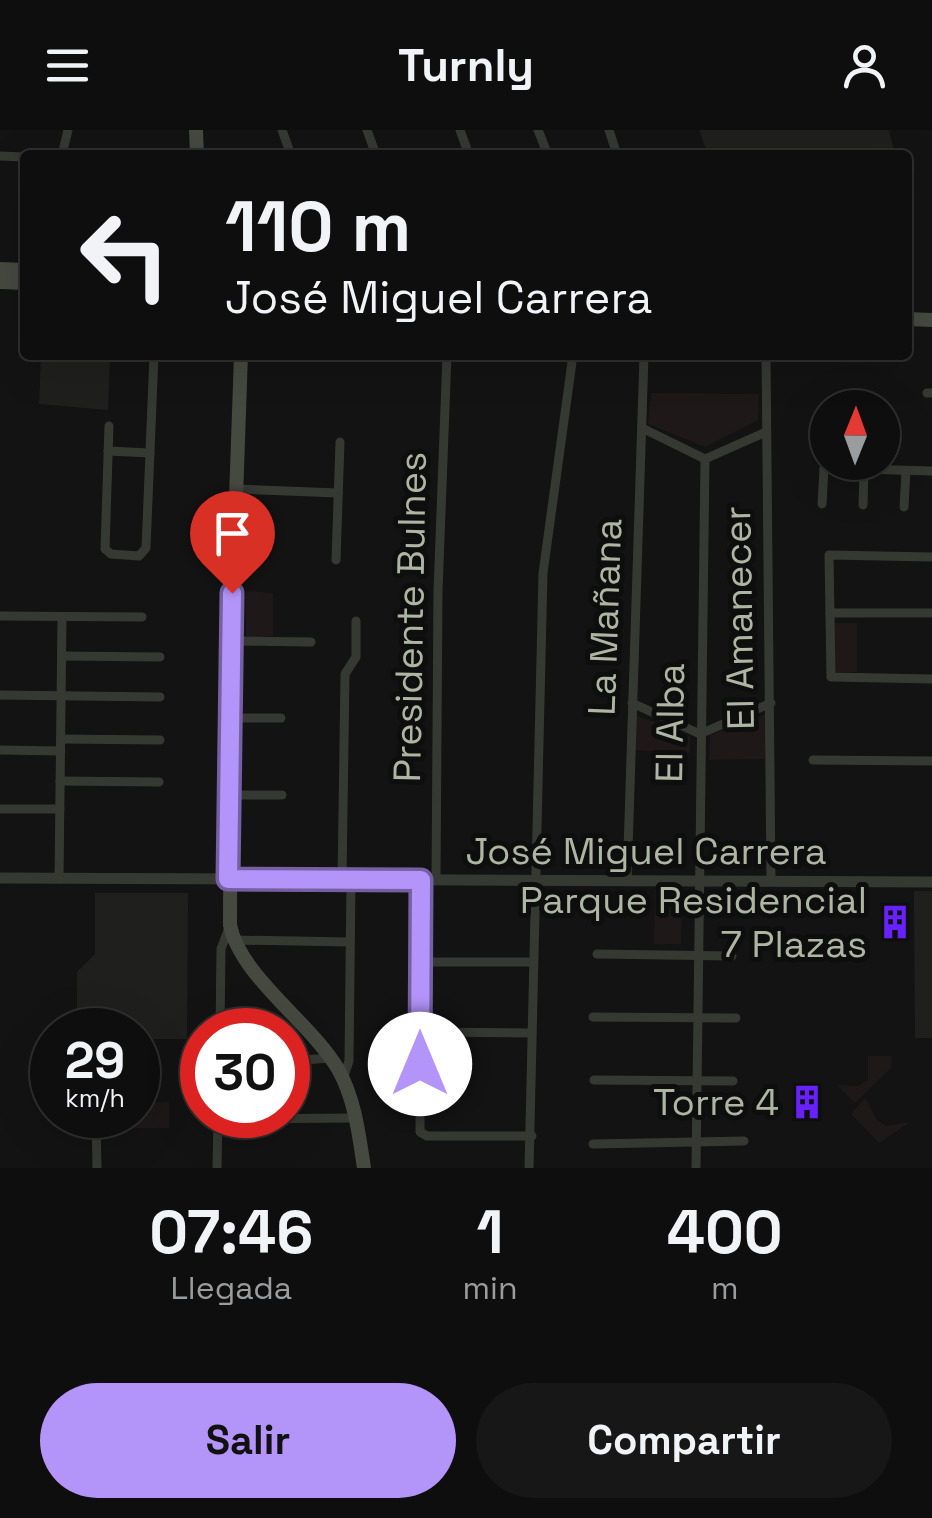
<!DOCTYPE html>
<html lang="es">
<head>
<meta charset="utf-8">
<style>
	body { margin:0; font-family:"Space Grotesk",sans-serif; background:#171717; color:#f1f3f6; height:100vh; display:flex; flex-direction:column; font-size:38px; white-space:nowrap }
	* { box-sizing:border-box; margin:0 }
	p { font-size:32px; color:#9b9c9e }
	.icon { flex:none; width:55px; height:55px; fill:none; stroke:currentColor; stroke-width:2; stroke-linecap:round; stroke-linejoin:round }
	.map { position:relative; height:1038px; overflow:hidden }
	.drawer { display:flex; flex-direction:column; background:#0e0e0e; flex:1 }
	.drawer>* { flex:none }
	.top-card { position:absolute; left:20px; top:20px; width:892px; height:210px; border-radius:10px; box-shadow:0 10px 40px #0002,0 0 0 2px #2e2e2e; background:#0e0e0e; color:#f1f3f6; overflow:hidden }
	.needle { width:65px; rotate:1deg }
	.controls { position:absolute; left:810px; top:260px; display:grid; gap:20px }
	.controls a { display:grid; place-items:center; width:90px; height:90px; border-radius:50%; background:#0e0e0e; box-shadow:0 10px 40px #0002,0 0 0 2px #2e2e2e; font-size:50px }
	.speed { position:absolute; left:30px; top:878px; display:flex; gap:20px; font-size:50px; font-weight:700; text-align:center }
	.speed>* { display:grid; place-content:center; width:130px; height:130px; border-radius:50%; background:#0e0e0e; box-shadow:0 10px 40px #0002,0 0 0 2px #2e2e2e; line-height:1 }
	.speed small { font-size:25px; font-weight:400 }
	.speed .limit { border:15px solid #d22; background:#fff; color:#111 }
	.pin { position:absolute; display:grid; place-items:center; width:85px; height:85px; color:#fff; margin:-102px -42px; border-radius:50% 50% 50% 0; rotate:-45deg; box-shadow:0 0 10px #0007 }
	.pin .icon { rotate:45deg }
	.me { position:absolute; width:110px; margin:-55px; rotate:0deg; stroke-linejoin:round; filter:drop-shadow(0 0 8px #0008) }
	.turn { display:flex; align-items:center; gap:35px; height:210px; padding:0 40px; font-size:45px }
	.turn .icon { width:130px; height:130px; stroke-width:2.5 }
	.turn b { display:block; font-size:70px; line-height:85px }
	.eta { display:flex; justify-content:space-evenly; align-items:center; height:170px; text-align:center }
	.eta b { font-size:60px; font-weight:800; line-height:70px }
	.cta { display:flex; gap:20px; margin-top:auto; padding:20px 40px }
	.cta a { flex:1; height:115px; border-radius:60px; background:#b394f9; color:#111; font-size:40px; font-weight:800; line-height:115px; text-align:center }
	.cta a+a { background:#171717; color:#f1f3f6 }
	header { display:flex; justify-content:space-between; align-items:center; height:130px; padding:0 40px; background:#0e0e0e; font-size:45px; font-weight:800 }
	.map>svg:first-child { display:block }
</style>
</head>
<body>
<header><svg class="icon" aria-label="menu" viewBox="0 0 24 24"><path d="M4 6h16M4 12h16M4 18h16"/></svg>Turnly<svg class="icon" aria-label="person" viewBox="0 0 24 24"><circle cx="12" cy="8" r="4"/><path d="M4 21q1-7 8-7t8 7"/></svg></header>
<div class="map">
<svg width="932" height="1038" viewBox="0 0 932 1038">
	<rect width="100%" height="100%" fill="#121312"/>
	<g fill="#1f201e">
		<path d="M 699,0 L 889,0 L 895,25 L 706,19 Z"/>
		<path d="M 41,225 L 110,225 L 108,280 L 39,274 Z"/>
		<path d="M 914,761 L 932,761 L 932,908 L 915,908 Z"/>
		<path d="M 95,763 L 188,763 L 187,909 L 138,909 L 138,900 L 77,900 L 77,842 L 95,824 Z"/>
	</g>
	<g fill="#1e1819">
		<path d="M 651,263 L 759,264 L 758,290 L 705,317 L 648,294 Z"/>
		<path d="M 246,461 L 273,463 L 273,506 L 246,508 Z"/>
		<rect x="834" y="493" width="23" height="49"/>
		<path d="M 766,584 L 765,629 L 709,630 L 710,605 Z"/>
		<path d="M 635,585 L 690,606 L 690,623 L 634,620 Z"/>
		<path d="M 655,759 L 682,760 L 681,814 L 654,814 Z"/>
		<path d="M 868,926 L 892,926 L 891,938 L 855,973 L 837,955 L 858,956 L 868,950 Z"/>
		<path d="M 865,968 L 877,990 L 886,996 L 910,992 L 879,1013 L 851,984 Z"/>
		<path d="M 138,972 L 169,972 L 169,998 L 134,998 Z"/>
	</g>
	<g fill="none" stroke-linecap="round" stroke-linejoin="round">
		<g stroke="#363932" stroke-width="9">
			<path d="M 282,0 L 291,25"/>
			<path d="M 367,0 L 376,25"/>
			<path d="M 460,0 L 469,25"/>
			<path d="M 538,0 L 548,25"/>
			<path d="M 609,0 L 617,25"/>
			<path d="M 62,25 L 68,0"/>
			<path d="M 0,26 L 25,27"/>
			<path d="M 766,225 L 771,751"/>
			<path d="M 927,263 L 932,263"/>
			<path d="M 109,296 L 105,419 L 111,424 L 139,426 L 146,418 L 154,225"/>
			<path d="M 642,298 L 705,329 L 766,302"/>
			<path d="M 108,321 L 150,323"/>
			<path d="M 235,359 L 338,363"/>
			<path d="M 822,374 L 824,338 L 932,341"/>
			<path d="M 863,375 L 864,339"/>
			<path d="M 904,377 L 906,341"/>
			<path d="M 932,427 L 829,425 L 831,547 L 932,549"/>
			<path d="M 336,430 L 340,312"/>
			<path d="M 830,483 L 932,483"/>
			<path d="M 0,486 L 142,487"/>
			<path d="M 231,511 L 311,512"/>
			<path d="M 62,526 L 160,527"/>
			<path d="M 0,565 L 160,567"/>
			<path d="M 632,573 L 700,604 L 771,573"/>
			<path d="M 230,588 L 281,588"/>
			<path d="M 61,609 L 160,610"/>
			<path d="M 0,620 L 61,621"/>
			<path d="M 813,630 L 932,631"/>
			<path d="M 60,651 L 159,652"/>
			<path d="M 230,665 L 282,665"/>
			<path d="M 0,679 L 60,679"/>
			<path d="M 59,749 L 62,487"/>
			<path d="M 342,750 L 345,544 L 356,527 L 356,491"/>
			<path d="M 421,750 L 420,1002 L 427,1006 L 532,1006"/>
			<path d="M 436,750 L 438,461 L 447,225"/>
			<path d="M 627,751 L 644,225"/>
			<path d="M 234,810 L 350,812"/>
			<path d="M 597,824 L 732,826"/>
			<path d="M 420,832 L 532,832"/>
			<path d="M 593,887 L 736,888"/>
			<path d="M 220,900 L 221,819 L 230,795"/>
			<path d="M 420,902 L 532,903"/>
			<path d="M 288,931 L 331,928"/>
			<path d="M 343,949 L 349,931 L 351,750"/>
			<path d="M 594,950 L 733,951"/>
			<path d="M 96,985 L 97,1038"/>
			<path d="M 218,989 L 356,988"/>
			<path d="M 593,1014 L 744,1011"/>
			<path d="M 217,1038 L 218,988"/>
			<path d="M 529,1038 L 543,443 L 573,225"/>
			<path d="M 696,1038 L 705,329"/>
		</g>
		<path stroke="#363932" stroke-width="11" d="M 0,748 L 932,752"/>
		<g stroke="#454940" stroke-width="14">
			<path d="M 196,0 L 197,25"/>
			<path d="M 0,139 L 25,140"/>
			<path d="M 0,152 L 25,153"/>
			<path d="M 908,189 L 932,190"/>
			<path d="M 241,225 L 231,511 L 230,795 C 240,846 311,893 338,939 C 355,969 359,1005 364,1038"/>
		</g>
	</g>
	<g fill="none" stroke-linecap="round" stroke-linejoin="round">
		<g stroke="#7460a2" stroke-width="25">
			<path id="route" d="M 232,463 L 228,749 L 421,750 L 420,934"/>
		</g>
		<use href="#route" stroke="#b394f9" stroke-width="18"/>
	</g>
	<defs>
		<g id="building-bare" transform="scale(2.7)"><path d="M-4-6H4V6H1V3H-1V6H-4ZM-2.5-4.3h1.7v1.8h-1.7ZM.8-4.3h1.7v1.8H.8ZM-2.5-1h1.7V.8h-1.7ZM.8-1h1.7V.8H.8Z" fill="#6820fd" stroke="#0d0e0d" stroke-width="2.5" paint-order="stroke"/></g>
	</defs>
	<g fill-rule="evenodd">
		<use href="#building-bare" x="895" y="792"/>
		<use href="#building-bare" x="807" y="972"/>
	</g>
	<g text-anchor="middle" stroke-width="10" stroke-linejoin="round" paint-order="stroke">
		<g font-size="38" fill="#aeb5a2" stroke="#0d0e0d">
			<text transform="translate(410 487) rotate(-89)" y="13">Presidente Bulnes</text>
			<text transform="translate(605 487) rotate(-88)" y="13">La Mañana</text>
			<text transform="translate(739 488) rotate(-91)" y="13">El Amanecer</text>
			<text transform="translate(670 593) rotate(-89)" y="13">El Alba</text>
			<text x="646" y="734">José Miguel Carrera</text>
		</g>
		<g font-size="38" fill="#aeb5a2" stroke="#0d0e0d" text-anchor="end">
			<text x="867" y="783">Parque Residencial<tspan x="867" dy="44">7 Plazas</tspan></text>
			<text x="779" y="985">Torre 4</text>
		</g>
	</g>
</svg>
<div class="controls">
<a><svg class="needle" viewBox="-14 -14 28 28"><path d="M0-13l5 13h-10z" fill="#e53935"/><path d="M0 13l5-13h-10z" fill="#9b9c9e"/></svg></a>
</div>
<div class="speed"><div>29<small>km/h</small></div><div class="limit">30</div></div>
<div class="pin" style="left:232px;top:463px;background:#d93025"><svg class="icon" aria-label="arrive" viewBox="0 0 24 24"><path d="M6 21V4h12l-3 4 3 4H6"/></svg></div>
<svg class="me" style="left:420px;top:934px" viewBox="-20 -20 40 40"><circle r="19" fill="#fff"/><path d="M0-13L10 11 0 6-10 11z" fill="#b394f9"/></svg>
<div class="top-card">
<div class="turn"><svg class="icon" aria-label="left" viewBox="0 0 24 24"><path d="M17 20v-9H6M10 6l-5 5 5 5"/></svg><div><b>110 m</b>José Miguel Carrera</div></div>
</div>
</div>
<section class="drawer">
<div class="eta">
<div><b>07:46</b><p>Llegada</p></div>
<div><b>1</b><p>min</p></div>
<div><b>400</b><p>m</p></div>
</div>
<div class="cta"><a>Salir</a><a>Compartir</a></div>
</section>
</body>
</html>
